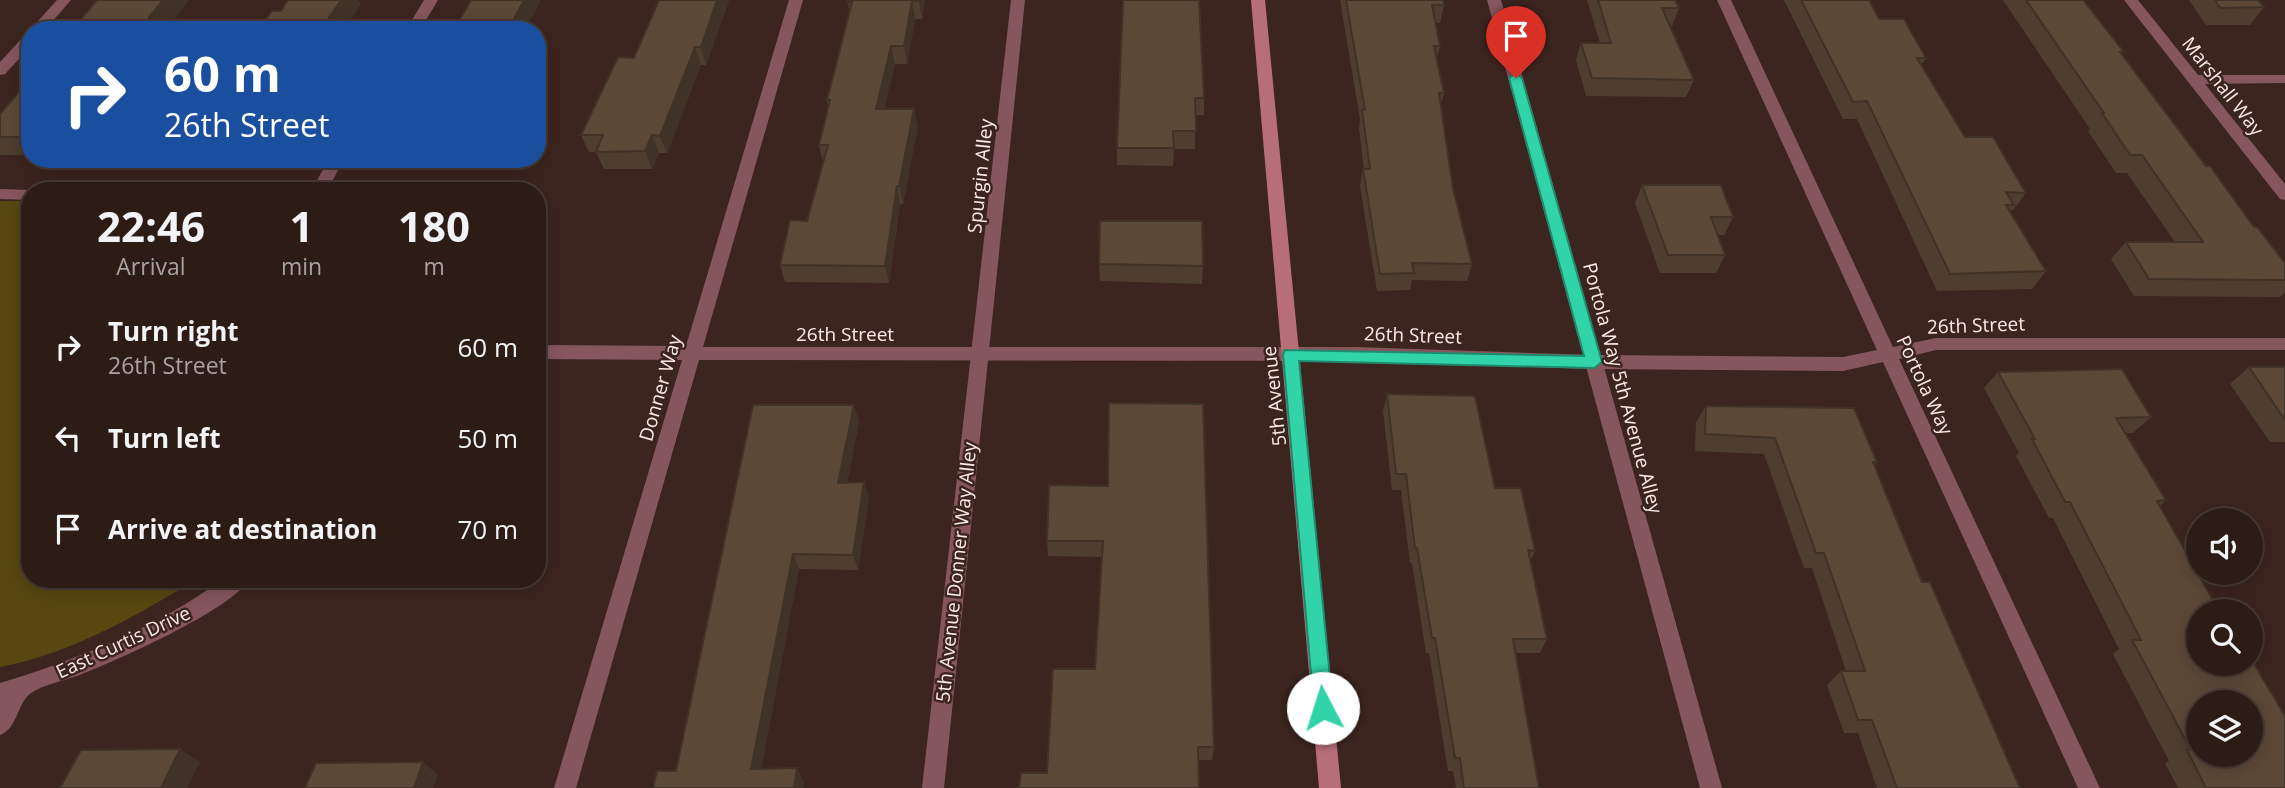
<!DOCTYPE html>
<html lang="en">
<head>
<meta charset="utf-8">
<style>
	body { margin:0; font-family:"Open Sans",sans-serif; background:#392923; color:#f1f3f6; height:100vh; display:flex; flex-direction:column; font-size:26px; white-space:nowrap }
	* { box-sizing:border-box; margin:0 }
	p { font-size:23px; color:#a7a1a1 }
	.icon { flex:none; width:38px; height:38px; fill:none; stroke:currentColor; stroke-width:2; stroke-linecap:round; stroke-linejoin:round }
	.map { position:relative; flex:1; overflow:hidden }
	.drawer { position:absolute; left:21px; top:182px; width:525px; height:406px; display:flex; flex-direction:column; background:#2d1c16; border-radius:28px; box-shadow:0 4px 18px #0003,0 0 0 2px #483a35 }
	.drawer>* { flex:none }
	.top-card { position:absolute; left:21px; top:21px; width:525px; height:147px; border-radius:28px; box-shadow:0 4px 18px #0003,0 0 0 2px #483a35; background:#1a4fa0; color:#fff; overflow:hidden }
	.controls { position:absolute; left:2186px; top:508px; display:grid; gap:14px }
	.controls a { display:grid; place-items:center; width:77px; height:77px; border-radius:50%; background:#2d1c16; box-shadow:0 4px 18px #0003,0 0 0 2px #483a35; font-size:35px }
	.pin { position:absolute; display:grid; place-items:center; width:60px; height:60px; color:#fff; margin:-72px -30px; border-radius:50% 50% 50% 0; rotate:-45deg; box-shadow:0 0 7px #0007 }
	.pin .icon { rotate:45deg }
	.me { position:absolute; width:77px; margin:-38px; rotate:355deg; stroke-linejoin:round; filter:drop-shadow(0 0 5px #0008) }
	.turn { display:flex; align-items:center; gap:24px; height:147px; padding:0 28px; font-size:32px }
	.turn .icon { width:91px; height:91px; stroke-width:2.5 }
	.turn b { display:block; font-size:49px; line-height:60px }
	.eta { display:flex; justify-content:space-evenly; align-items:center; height:119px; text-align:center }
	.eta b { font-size:42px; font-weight:700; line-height:49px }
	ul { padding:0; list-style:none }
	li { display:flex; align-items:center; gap:21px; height:91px; padding:0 28px }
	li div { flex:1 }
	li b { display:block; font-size:26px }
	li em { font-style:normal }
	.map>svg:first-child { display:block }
</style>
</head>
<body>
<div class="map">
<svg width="2285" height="788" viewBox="0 0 2285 788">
	<rect width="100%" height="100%" fill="#3c251e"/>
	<path fill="#584711" d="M 0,201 L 30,201 L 30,579 L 197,579 C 136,616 70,654 0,667 Z"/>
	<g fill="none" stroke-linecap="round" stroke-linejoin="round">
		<g fill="#85575d" fill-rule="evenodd">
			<path d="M 1011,0 L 1025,0 L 944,788 L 922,788 Z"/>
			<path d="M 1487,0 L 1501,0 L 1722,788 L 1700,788 Z"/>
		</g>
		<g fill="#85575d" fill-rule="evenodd">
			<path d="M 57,0 L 71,0 L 45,30 L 30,30 Z"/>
			<path d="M 424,0 L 438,0 L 420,30 L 406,30 Z"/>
			<path d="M 789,0 L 803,0 L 703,347 L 1356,347 L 1594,355 L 1843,357 L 1877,350 L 1717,0 L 1731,0 L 1893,347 L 1936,338 L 2285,338 L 2285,350 L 1936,350 L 1899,359 L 2100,788 L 2078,788 L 1883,362 L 1843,371 L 1594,369 L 1356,361 L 699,360 L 576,788 L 554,788 L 682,360 L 537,359 L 537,345 L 686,346 Z"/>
			<path d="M 2124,0 L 2138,0 L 2198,75 L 2285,75 L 2285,83 L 2205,84 L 2285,184 L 2285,200 L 2280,199 Z"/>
			<path d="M 30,34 L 30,47 L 5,74 L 0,75 L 0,62 L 25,35 Z"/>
			<path d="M 329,159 L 344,159 L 327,191 L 311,191 Z"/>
			<path d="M 0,189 L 30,190 L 34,191 L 30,191 L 30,200 L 0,199 Z"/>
			<path d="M 223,579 L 249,579 C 234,609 111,663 77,676 C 63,681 42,685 31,693 C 17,703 18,728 0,735 L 0,683 C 79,659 156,628 223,579 Z"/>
		</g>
		<path fill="#b76e79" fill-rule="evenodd" d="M 1251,0 L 1265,0 L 1341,788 L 1319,788 Z"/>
	</g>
	<g fill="#4f3e2f">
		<path d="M 659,0 L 729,0 L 706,65 L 701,65 L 667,153 L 659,153 L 652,169 L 604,169 L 596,152 L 589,152 L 581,135 L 634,58 Z"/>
		<path d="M 848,0 L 925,0 L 922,19 L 915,19 L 907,64 L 895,64 L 884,109 L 918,126 L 903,204 L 900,204 L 889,283 L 785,282 L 780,265 L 807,221 L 823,161 L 819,145 L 828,106 L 827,100 L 849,12 Z"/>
		<path d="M 1123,0 L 1204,98 L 1204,115 L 1195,115 L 1195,149 L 1174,149 L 1173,166 L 1117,165 L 1117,148 Z"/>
		<path d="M 1340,0 L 1443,0 L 1444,5 L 1440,23 L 1435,23 L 1440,46 L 1437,59 L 1444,93 L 1441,105 L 1453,188 L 1472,264 L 1467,281 L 1412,280 L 1410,290 L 1377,291 L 1360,186 L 1363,169 L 1364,169 L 1359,128 L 1360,119 Z"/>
		<path d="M 1587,0 L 1675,0 L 1679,8 L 1672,26 L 1670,26 L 1694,80 L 1686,97 L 1586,96 L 1576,60 L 1581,43 L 1600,43 Z"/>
		<path d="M 1784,0 L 1869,0 L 1879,19 L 1926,58 L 1921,65 L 1965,137 L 2026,193 L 2013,210 L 2010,210 L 2009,211 L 2046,271 L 2032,289 L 1937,291 L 1857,119 L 1843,119 Z"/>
		<path d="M 2003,0 L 2083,0 L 2124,52 L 2122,54 L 2206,166 L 2254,227 L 2285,263 L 2285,292 L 2280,297 L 2134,296 L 2111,259 L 2126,242 L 2175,242 L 2127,173 L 2116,173 L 2088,131 L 2090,129 Z"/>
		<path d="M 2189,0 L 2258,0 L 2264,7 L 2250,25 L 2206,25 Z"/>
		<path d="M 30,79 L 30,155 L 0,155 L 0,114 Z"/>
		<path d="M 384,159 L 489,159 L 486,166 L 387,164 Z"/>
		<path d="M 1642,185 L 1733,217 L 1724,235 L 1717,235 L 1725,255 L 1716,273 L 1660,273 L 1635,203 Z"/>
		<path d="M 1099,264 L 1203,266 L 1202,284 L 1100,281 Z"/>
		<path d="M 2249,367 L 2285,367 L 2285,442 L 2270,442 L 2230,384 Z"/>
		<path d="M 1998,372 L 2151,417 L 2133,433 L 2126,433 L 2166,500 L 2160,506 L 2285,788 L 2178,788 L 2165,763 L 2169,761 L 2113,654 L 2119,649 L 2053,518 L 2049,518 L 2016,456 L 2019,453 L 1984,388 Z"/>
		<path d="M 1387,394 L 1495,488 L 1535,551 L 1530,561 L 1547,639 L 1540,653 L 1515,653 L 1539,788 L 1456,788 L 1453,771 L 1448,771 L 1429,653 L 1426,653 L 1412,563 L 1410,563 L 1401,490 L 1392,490 L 1383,411 Z"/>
		<path d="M 854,405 L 859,422 L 847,483 L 869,498 L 858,570 L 799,569 L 761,769 L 804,781 L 803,788 L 653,788 L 676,771 Z"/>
		<path d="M 1706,406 L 1877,462 L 1874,465 L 1922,582 L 2020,788 L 1877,788 L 1858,733 L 1844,733 L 1827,685 L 1841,671 L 1846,671 L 1812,568 L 1804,568 L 1764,454 L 1695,451 L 1696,422 Z"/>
		<path d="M 1108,486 L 1214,747 L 1212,760 L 1198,760 L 1199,788 L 1047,773 L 1095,669 L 1102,557 L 1048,556 L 1047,541 Z"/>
	</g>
	<g fill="#403226">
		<path d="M 163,0 L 189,0 L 166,30 L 139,30 Z"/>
		<path d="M 341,0 L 358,0 L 361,4 L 344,30 L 321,30 Z"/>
		<path d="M 524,0 L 541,0 L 526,30 L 508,30 Z"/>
		<path d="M 717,0 L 729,0 L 706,65 L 701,47 Z"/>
		<path d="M 919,0 L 925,0 L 922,19 L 919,1 Z"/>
		<path d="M 912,1 L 915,19 L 907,64 L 904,46 Z"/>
		<path d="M 891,46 L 895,64 L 880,126 L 876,109 Z"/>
		<path d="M 695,47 L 701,65 L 667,153 L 660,136 Z"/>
		<path d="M 914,109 L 918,126 L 903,204 L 899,186 Z"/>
		<path d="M 652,135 L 659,153 L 652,169 L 645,151 Z"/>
		<path d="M 482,159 L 489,159 L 486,166 Z"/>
		<path d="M 897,186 L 900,204 L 889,283 L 885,266 Z"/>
		<path d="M 854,405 L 859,422 L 844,498 L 838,483 Z"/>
		<path d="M 864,482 L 869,498 L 858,570 L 853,555 Z"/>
		<path d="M 793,554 L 799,569 L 759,782 L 751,769 Z"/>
		<path d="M 180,749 L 200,762 L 187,788 L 161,788 Z"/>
		<path d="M 423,762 L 438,775 L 433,788 L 414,788 Z"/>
		<path d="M 797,768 L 804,781 L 803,788 L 794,788 Z"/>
	</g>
	<g fill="#5c4837" stroke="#403226" stroke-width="2" fill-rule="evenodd">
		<path d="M 97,0 L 163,0 L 139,30 L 72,30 Z"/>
		<path d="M 288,0 L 341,0 L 321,30 L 258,30 L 272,11 L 281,11 Z"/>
		<path d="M 471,0 L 524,0 L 508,30 L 454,30 Z"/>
		<path d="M 659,0 L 717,0 L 701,47 L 695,47 L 660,136 L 652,135 L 645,151 L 596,152 L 603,135 L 581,135 L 618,57 L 634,58 Z"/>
		<path d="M 848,0 L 919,0 L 919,1 L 912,1 L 904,46 L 891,46 L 876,109 L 914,109 L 899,186 L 897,186 L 885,266 L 780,265 L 790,220 L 807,221 L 828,145 L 819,145 L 830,100 L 827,100 L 852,2 L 847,2 Z"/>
		<path d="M 1123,0 L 1199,0 L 1204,98 L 1195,98 L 1196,131 L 1173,131 L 1174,148 L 1117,148 Z"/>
		<path d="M 1346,0 L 1443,0 L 1444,5 L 1432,5 L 1440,46 L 1434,46 L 1444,93 L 1439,93 L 1453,188 L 1472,264 L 1412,263 L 1414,273 L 1380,274 L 1363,169 L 1370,169 L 1362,110 L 1365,110 Z"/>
		<path d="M 1598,0 L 1675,0 L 1679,8 L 1662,8 L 1694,80 L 1592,78 L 1581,43 L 1611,43 Z"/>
		<path d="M 1801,0 L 1869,0 L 1879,19 L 1904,19 L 1926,58 L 1917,58 L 1965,137 L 1993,137 L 2026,193 L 2006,192 L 2014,205 L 2006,205 L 2046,271 L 1950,274 L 1867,101 L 1853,102 Z"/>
		<path d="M 2026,0 L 2083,0 L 2124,52 L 2120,52 L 2206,166 L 2210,166 L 2254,227 L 2257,227 L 2285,263 L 2285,280 L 2149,279 L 2126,242 L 2203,242 L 2142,155 L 2130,155 L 2102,113 L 2104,113 Z"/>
		<path d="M 2215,0 L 2258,0 L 2264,7 L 2220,8 Z"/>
		<path d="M 30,79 L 30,137 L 0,137 L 0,114 Z"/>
		<path d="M 1642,185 L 1721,185 L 1733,217 L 1711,217 L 1725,255 L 1668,255 Z"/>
		<path d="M 1100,221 L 1202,221 L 1203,266 L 1099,264 Z"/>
		<path d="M 2249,367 L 2285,367 L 2285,420 Z"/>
		<path d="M 2122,369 L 2151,417 L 2116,418 L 2166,500 L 2157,501 L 2219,611 L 2198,611 L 2198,663 L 2250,663 L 2250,657 L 2285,716 L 2285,788 L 2206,788 L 2187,750 L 2191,750 L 2132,640 L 2141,640 L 2070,502 L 2065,502 L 2032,439 L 2035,439 L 1998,372 ZM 2198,702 L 2250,702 L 2250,754 L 2198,754 Z"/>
		<path d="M 1387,394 L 1475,396 L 1495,488 L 1521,488 L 1535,551 L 1528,550 L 1547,639 L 1513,639 L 1539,788 L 1464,788 L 1460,758 L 1455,758 L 1435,638 L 1432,638 L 1417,548 L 1415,548 L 1406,474 L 1396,474 Z"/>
		<path d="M 1109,403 L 1203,404 L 1214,747 L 1198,747 L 1199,788 L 1019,788 L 1021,773 L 1047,773 L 1053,669 L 1095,669 L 1103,541 L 1047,541 L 1049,485 L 1108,486 Z"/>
		<path d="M 753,405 L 854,405 L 838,483 L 864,482 L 853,555 L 793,554 L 751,769 L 797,768 L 794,788 L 653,788 L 657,771 L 676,771 Z"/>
		<path d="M 1706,406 L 1854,408 L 1877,462 L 1873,462 L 1922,582 L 1930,582 L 2020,788 L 1897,788 L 1872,720 L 1858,720 L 1841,671 L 1865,671 L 1824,553 L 1816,553 L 1775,438 L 1705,434 Z"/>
		<path d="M 180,749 L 161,788 L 60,788 L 81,750 Z"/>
		<path d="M 423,762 L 414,788 L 305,788 L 316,763 Z"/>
	</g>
	<path fill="#31d4a9" stroke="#208a6e" stroke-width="2" d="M 1516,73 L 1522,78 L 1602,362 L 1594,368 L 1299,361 L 1333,708 L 1330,714 L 1323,717 L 1316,714 L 1314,708 L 1283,354 L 1285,350 L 1584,356 L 1509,78 Z"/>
	<g text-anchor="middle" stroke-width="5" stroke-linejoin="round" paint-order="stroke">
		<g font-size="19" fill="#fcebe6" stroke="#3c251e">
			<text transform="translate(2223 86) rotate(52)" y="7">Marshall Way</text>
			<text transform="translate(980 176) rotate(-84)" y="7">Spurgin Alley</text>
			<text transform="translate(1976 325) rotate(-2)" y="7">26th Street</text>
			<text x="845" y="341">26th Street</text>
			<text transform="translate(1413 335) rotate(2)" y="7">26th Street</text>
			<text transform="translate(1925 385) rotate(65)" y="7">Portola Way</text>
			<text transform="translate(660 388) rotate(-74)" y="7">Donner Way</text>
			<text transform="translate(1623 388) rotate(75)" y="7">Portola Way 5th Avenue Alley</text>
			<text transform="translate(1274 396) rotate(-96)" y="7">5th Avenue</text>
			<text transform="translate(956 572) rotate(-84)" y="7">5th Avenue Donner Way Alley</text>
			<text transform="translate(123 642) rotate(-25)" y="7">East Curtis Drive</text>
		</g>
	</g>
</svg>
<div class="controls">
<a><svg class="icon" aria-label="sound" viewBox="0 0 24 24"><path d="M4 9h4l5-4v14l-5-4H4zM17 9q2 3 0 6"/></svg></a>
<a><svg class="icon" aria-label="search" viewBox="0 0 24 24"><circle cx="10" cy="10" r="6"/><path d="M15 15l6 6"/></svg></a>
<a><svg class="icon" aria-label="layers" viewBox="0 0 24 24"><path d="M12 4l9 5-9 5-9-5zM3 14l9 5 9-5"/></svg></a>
</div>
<div class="pin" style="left:1516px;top:78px;background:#d93025"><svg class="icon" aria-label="arrive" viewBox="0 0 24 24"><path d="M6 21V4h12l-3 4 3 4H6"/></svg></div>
<svg class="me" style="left:1323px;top:708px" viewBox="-20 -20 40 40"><circle r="19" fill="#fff"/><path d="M0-13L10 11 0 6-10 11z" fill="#31d4a9"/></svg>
<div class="top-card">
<div class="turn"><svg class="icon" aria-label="right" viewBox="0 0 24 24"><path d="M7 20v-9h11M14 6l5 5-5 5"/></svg><div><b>60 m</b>26th Street</div></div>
</div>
<section class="drawer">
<div class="eta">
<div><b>22:46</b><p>Arrival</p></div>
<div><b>1</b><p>min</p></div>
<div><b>180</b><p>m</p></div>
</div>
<ul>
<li><svg class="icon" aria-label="right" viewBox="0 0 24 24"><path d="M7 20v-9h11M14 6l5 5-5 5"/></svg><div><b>Turn right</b><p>26th Street</p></div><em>60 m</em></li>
<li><svg class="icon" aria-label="left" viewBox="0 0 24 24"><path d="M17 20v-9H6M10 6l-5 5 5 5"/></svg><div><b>Turn left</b></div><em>50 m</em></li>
<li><svg class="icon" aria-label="arrive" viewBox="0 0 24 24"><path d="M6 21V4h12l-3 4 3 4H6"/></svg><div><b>Arrive at destination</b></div><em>70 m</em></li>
</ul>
</section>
</div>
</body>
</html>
